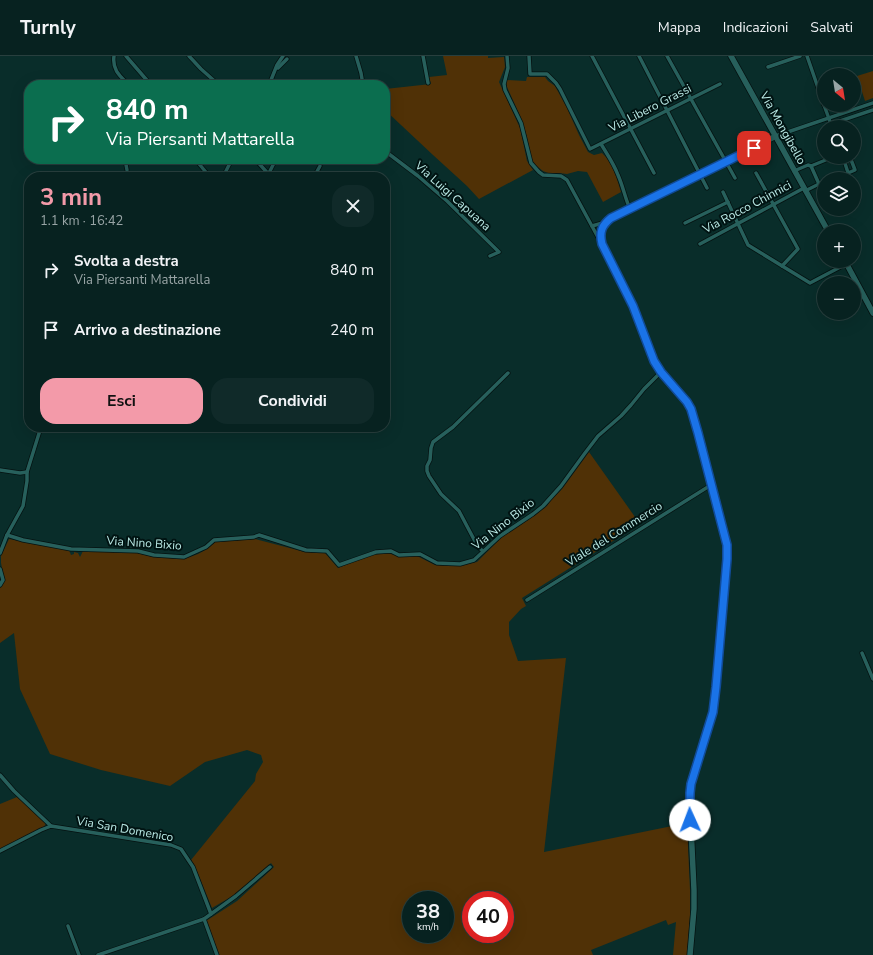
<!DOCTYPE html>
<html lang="it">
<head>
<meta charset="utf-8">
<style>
	body { margin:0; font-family:"Nunito Sans",sans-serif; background:#102a29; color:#f1f3f6; height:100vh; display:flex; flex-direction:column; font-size:15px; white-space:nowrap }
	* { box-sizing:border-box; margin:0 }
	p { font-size:13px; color:#98a4a5 }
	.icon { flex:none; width:22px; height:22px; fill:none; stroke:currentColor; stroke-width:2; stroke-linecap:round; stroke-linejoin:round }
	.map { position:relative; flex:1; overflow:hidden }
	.details { position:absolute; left:24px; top:116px; width:366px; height:260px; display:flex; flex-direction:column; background:#072220; border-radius:16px; box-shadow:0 4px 16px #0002,0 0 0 1px #283f3e }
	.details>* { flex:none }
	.hud { position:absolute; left:24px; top:24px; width:366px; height:84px; border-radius:16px; box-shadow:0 4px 16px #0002,0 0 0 1px #283f3e; background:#0b6e4f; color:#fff; overflow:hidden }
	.needle { width:26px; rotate:150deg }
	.buttons { position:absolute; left:817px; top:12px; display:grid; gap:8px }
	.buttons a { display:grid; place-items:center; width:44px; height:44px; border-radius:50%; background:#072220; box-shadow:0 4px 16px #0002,0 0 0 1px #283f3e; font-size:20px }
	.speed { position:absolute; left:402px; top:835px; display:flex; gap:8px; font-size:20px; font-weight:700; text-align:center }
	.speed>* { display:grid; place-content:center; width:52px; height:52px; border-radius:50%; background:#072220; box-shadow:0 4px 16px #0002,0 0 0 1px #283f3e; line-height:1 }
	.speed small { font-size:10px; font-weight:400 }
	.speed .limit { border:6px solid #d22; background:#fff; color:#111 }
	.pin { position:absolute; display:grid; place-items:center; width:34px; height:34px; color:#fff; margin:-17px; border-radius:8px; box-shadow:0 2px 6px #0006 }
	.me { position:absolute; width:44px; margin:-22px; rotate:358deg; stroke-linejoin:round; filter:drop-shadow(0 0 3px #0008) }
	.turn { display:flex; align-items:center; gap:14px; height:84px; padding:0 16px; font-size:18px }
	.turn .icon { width:52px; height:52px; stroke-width:2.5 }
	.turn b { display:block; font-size:28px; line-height:34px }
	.round { display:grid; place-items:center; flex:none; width:42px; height:42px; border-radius:16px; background:#102a29 }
	.headline { display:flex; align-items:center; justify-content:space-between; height:68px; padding:0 16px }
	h1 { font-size:24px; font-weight:700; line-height:30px; color:#f39aa9 }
	.primary-button { display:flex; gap:8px; margin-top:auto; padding:8px 16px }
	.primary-button a { flex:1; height:46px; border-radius:16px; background:#f39aa9; color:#111; font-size:16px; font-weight:700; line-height:46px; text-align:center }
	.primary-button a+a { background:#102a29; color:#f1f3f6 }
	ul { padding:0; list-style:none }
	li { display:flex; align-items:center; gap:12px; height:60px; padding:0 16px }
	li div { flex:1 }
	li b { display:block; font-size:15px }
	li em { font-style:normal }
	header { display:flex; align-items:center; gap:24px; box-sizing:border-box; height:56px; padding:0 20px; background:#072220; border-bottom:1px solid #283f3e }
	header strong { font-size:19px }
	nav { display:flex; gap:22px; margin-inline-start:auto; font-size:14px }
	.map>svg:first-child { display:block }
</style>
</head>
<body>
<header>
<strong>Turnly</strong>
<nav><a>Mappa</a><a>Indicazioni</a><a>Salvati</a></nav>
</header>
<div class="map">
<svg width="873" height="899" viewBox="0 0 873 899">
	<rect width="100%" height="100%" fill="#092d2a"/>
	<g fill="#503106" fill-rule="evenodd">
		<path d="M 443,0 L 488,0 L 488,2 L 504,1 L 505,11 L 499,26 L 520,72 L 527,105 L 533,114 L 479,143 L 467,130 L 433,99 L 385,54 L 385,33 L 431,28 L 429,21 L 447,19 Z"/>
		<path d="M 873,15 L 873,42 L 865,45 L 857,20 Z"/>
		<path d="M 527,21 L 545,21 L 548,25 L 555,30 L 567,52 L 579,79 L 588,96 L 594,99 L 602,97 C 613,107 617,123 621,136 L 603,146 L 587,116 L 578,115 L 567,118 L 559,117 L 548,117 L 543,115 L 535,109 L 531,102 L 527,81 L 521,62 L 507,31 L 506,27 L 507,24 L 526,25 Z"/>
		<path d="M 589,396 L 640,468 L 522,542 L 526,550 L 521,553 L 509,566 L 509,579 L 518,605 L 566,602 L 544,796 L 687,767 L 690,834 L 690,860 L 687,899 L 673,899 L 676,866 L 668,869 L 666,864 L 591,894 L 593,899 L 219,899 L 206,865 L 237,845 L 274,811 L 271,807 L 236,838 L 212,852 L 196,813 L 191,804 L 255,725 L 256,718 L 263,706 L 261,699 L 247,694 L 205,706 L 170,730 L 101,714 L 50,698 L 20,633 L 14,577 L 0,587 L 0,532 L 4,525 L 4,522 L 1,507 L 1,500 L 9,483 L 69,494 L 71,499 L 74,498 L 74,496 L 78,497 L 80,501 L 83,495 L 137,497 L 153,501 L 184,503 L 198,498 L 207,493 L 215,486 L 255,483 L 305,496 L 325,497 L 338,512 L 371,499 L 388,497 L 398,500 L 417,500 L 435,509 L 459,510 L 477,506 L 507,476 L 528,464 L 547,450 L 551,444 L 562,433 ZM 411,844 L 445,844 L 445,878 L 411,878 ZM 471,844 L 505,844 L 505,878 L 471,878 Z"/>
		<path d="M 17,741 L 46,767 L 44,771 L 0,793 L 0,748 Z"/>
	</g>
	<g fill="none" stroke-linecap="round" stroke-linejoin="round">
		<g stroke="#051211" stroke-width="5">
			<g id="street">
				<path d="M 114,0 C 112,14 120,20 129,29"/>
				<path d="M 126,0 L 151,29"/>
				<path d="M 189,0 L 201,13 L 219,29"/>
				<path d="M 356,0 L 361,17 L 363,29"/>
				<path d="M 423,0 L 428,27"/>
				<path d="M 507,0 L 508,12 L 504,28 L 505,34 L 521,67 L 531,107 L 539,116 L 543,119 L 561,120 L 567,124 L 600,185"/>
				<path d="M 529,0 L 530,18 L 547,18 L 556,27 L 560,33 L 590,93 L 720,28"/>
				<path d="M 592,0 L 654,117"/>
				<path d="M 639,0 L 707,132"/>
				<path d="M 667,0 L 735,122"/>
				<path d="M 807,0 L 824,49"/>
				<path d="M 768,11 L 800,0"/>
				<path d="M 278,12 L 287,3"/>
				<path d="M 269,29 L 277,9 L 283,0"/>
				<path d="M 824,49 L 832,71"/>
				<path d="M 839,71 L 837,66 L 873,54"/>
				<path d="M 776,80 L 873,47"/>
				<path d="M 601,88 C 607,98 614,108 618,119 C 623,130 625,142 630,153"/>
				<path d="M 385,95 L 418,120 L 447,145 L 499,196 L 490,200"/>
				<path d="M 843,101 L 850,123"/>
				<path d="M 125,103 L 127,114"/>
				<path d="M 195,103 L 210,121"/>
				<path d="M 255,103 L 271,121"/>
				<path d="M 794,115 L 808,109 L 811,110 L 833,101"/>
				<path d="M 756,117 L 798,193 L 782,210"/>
				<path d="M 848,117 L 855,114 L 850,101"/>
				<path d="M 223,121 L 232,103"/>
				<path d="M 267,121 L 276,103"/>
				<path d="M 314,121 L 320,110"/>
				<path d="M 854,133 L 858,144"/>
				<path d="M 805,135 L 819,128 L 811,110"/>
				<path d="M 723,136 L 748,189 L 810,227 L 846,208"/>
				<path d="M 685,167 L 728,146"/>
				<path d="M 592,170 L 606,166"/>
				<path d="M 700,188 L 804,132"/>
				<path d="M 0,414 L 20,417 L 27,416"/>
				<path d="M 7,479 L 23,484 L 71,493 L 138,495 L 154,499 L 184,501 L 206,491 L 214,484 L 254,481 L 259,479 L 306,494 L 327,495 L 339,509 L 376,496 L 391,495 L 399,499 L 420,498 L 437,507 L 460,508 L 474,504 L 500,480 L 533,458 L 543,450 L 561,430 L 585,397 L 598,380 L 621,360 L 631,349 L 644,333 L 661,316"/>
				<path d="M 483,495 L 478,491 L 459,455 L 441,438 L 429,420 L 427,415 L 427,410 L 430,404 L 431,392 L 433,386 L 453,371 L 508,317"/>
				<path d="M 0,497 L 7,479 L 23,450 L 27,425 L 27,416 L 41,371"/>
				<path d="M 0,513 L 3,524 L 0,529"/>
				<path d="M 527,544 L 711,429"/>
				<path d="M 862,597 L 873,623"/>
				<path d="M 0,719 L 14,735 L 51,770"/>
				<path d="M 0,795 L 41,774 L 51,770 L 171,789 L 181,793 L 193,811 L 211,858"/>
				<path d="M 204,863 L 217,899"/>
				<path d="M 68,870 L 79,899"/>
				<path d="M 98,899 L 204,863 L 236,840 L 270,811"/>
			</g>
		</g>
		<g stroke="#051211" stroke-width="7">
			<g id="secondary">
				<path d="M 731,0 L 828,175"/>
				<path d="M 845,205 L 873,257"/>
				<path d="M 690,899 L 694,853 L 694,834 L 690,750 L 690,737 L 691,728 L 713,656 L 727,503 L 727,489 L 698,377 L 691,353 L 687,346 L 661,316 L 654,305 L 633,250 L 602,188 C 599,176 602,169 611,162 L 700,119 L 776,80"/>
			</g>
		</g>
		<use href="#street" stroke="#27605c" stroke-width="3.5"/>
		<use href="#secondary" stroke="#27605c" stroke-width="5.5"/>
	</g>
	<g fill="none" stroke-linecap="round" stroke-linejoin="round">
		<g stroke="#114b97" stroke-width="10">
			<path id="route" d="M 690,764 L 690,737 L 691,728 L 713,656 L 716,631 L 727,503 L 727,489 L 698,377 L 691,353 L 687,346 L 661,316 L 654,305 L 633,250 L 602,188 C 599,176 602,169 611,162 L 754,92"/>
		</g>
		<use href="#route" stroke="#1a73e8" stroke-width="7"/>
	</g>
	<g text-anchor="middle" stroke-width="4" stroke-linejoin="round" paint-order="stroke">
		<g font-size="12" fill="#b9e9e5" stroke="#001312">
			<text transform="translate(650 52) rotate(-27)" y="4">Via Libero Grassi</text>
			<text transform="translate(783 72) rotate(61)" y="4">Via Mongibello</text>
			<text transform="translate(453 140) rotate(42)" y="4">Via Luigi Capuana</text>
			<text transform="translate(747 151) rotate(-28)" y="4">Via Rocco Chinnici</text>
			<text transform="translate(503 468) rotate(-38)" y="4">Via Nino Bixio</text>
			<text transform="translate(614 478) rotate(-32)" y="4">Viale del Commercio</text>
			<text transform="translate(144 487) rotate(4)" y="4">Via Nino Bixio</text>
			<text transform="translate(125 773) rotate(10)" y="4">Via San Domenico</text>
		</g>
	</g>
</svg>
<div class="buttons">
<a><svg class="needle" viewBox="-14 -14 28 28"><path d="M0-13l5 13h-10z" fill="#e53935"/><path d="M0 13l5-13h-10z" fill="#98a4a5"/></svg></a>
<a><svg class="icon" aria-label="search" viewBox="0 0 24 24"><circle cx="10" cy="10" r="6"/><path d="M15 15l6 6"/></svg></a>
<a><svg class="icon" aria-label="layers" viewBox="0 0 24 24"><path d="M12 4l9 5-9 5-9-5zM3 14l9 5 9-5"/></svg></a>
<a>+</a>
<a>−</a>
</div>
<div class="speed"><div>38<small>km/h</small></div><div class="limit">40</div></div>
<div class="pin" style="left:754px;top:92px;background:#d93025"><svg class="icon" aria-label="arrive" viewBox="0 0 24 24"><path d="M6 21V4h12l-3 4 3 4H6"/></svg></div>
<svg class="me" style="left:690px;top:764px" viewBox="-20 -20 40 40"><circle r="19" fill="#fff"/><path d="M0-13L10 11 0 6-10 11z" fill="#1a73e8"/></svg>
<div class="hud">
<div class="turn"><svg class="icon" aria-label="right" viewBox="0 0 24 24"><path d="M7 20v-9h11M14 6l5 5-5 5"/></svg><div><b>840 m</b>Via Piersanti Mattarella</div></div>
</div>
<section class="details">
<div class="headline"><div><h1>3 min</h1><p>1.1 km · 16:42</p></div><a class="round"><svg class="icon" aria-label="close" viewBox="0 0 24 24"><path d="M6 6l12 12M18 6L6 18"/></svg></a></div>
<ul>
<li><svg class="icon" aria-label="right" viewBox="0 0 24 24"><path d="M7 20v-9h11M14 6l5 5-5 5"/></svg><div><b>Svolta a destra</b><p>Via Piersanti Mattarella</p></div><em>840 m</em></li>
<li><svg class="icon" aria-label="arrive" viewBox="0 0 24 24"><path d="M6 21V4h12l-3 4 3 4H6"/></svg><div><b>Arrivo a destinazione</b></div><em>240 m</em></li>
</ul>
<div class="primary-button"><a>Esci</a><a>Condividi</a></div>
</section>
</div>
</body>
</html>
